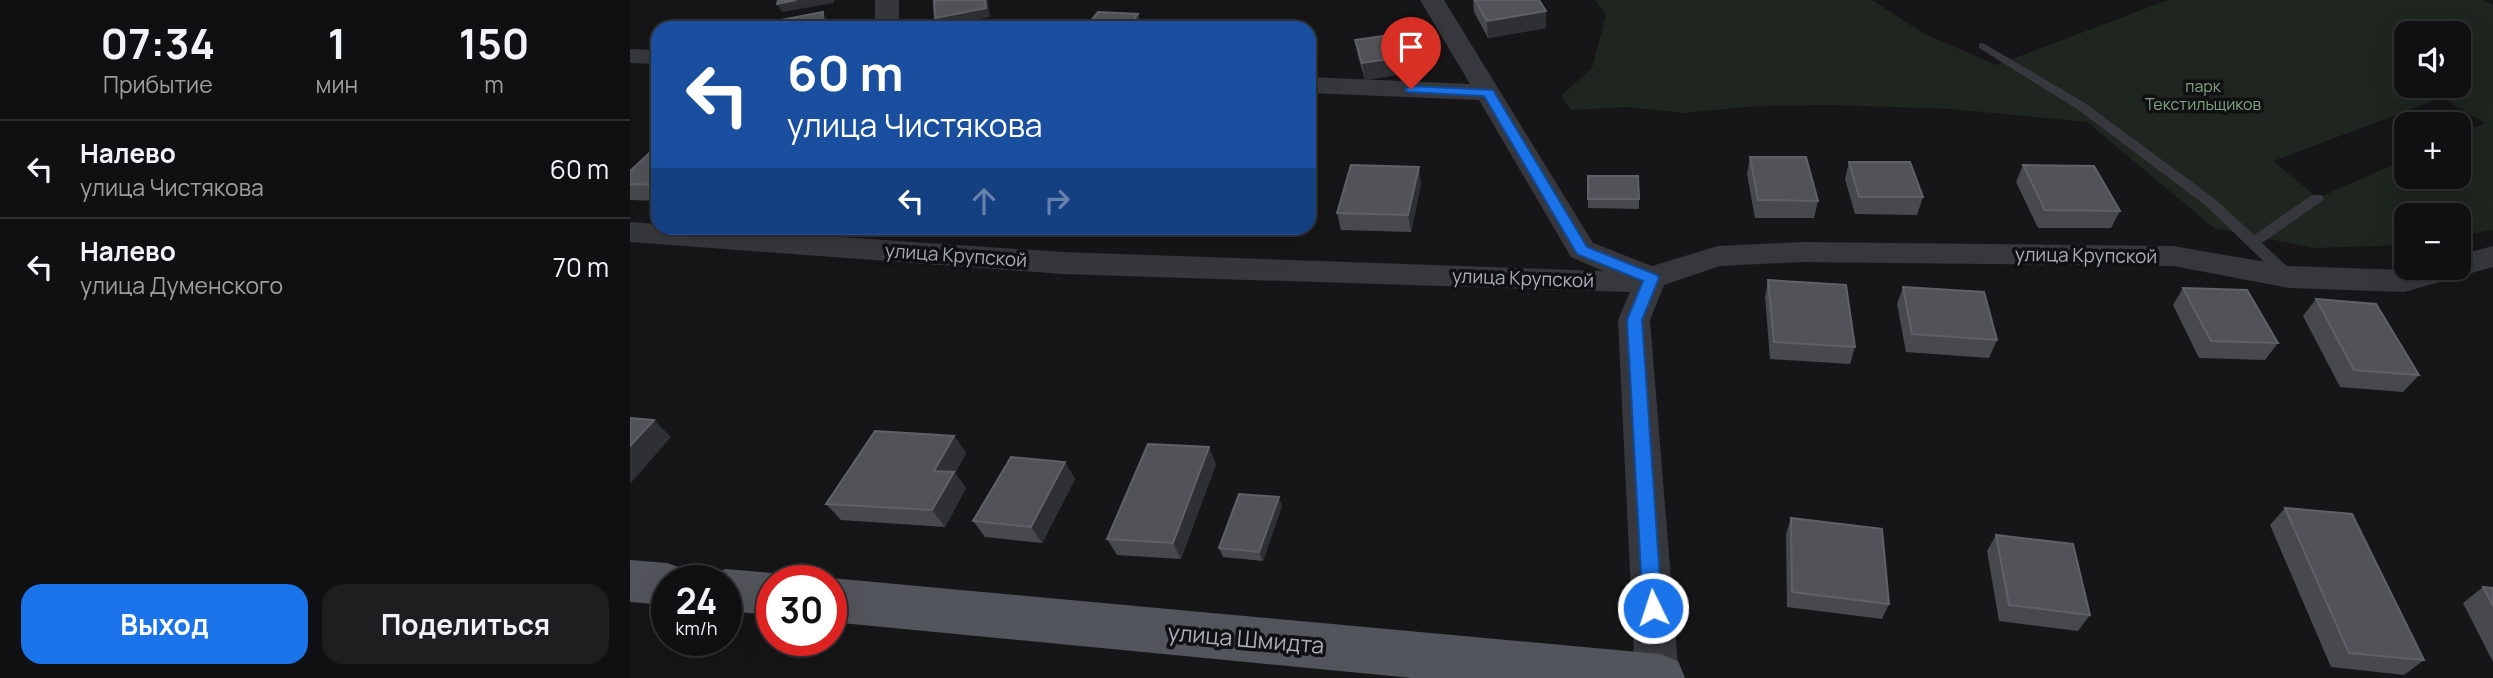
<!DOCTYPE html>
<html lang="ru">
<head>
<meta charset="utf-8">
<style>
	body { margin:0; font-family:Manrope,sans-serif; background:#1e1e20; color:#f1f3f6; height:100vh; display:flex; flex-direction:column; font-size:26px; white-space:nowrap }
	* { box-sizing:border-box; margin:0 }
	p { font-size:23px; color:#9c9d9f }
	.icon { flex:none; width:38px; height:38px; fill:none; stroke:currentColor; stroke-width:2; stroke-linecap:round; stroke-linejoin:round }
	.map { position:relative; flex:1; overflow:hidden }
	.panel { display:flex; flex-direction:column; background:#101012; width:630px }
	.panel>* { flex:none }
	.top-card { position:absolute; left:21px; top:21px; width:665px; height:214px; border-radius:21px; box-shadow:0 7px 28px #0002,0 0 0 2px #303032; background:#1a4fa0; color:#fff; overflow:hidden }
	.tools { position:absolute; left:1764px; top:21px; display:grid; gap:14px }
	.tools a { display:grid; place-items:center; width:77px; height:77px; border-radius:14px; background:#101012; box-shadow:0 7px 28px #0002,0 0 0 2px #303032; font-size:35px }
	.speed { position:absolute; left:21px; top:565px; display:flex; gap:14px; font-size:35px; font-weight:700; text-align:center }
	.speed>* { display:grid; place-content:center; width:91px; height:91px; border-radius:50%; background:#101012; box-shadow:0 7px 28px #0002,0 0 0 2px #303032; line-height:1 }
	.speed small { font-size:18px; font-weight:400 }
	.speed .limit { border:10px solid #d22; background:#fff; color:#111 }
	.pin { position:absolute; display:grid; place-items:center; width:60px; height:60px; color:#fff; margin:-72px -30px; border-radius:50% 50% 50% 0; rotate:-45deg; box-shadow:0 0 7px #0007 }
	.pin .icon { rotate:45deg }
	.me { position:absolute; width:77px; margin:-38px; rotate:356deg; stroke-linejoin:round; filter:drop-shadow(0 0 5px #0008) }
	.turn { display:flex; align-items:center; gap:24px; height:147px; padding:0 21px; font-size:32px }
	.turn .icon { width:91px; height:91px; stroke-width:2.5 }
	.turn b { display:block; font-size:49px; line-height:60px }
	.lanes { display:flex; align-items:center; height:66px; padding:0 21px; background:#0003; justify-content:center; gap:35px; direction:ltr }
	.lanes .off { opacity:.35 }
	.eta { display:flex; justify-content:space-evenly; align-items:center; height:119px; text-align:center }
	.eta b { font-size:42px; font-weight:700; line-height:49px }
	.primary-button { display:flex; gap:14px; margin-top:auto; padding:14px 21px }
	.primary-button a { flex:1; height:80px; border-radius:21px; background:#1a73e8; color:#fff; font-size:28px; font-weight:700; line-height:80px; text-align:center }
	.primary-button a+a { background:#1e1e20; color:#f1f3f6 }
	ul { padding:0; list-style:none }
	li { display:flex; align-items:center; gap:21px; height:98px; padding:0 21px; border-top:2px solid #303032 }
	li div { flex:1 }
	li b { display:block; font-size:26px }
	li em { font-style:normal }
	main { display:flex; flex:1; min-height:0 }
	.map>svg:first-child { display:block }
</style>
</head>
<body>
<main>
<section class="panel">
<div class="eta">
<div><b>07:34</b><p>Прибытие</p></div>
<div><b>1</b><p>мин</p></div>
<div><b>150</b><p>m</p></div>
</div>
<ul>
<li><svg class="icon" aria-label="left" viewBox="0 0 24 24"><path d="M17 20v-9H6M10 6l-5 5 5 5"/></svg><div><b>Налево</b><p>улица Чистякова</p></div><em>60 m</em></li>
<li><svg class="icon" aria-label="left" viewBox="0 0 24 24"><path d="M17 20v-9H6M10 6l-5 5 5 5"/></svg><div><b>Налево</b><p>улица Думенского</p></div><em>70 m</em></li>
</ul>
<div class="primary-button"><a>Выход</a><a>Поделиться</a></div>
</section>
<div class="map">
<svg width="1863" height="678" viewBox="0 0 1863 678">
	<rect width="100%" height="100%" fill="#161618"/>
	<path fill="#1e261f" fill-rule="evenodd" d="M 965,0 L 1242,0 L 1293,33 L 1366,65 L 1538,0 L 1852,0 L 1863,5 L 1863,230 L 1829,236 L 1829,215 L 1776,215 L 1776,245 L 1685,248 L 1584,228 L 1457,122 L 1322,109 L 1202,105 L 1126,106 L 1054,113 L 996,107 L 941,110 L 931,96 L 962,68 L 976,15 ZM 1776,33 L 1829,33 L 1829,86 L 1776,86 ZM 1811,98 L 1855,123 L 1829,135 L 1829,177 L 1776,177 L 1776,159 L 1688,198 L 1643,161 Z"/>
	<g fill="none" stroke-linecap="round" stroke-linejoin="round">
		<path fill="#37383d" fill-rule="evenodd" d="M 1353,43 L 1455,103 L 1585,199 L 1624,235 L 1682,195 L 1692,195 L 1694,198 L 1692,201 L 1632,243 L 1664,273 L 1666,277 L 1664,281 L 1654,281 L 1575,205 L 1447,109 L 1349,48 L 1349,44 Z"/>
		<g fill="#37383d" fill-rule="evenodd">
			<rect x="245" y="0" width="24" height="28"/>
			<path d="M 790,0 L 814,0 L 963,243 L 1022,266 L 1088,246 L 1172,242 L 1543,246 L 1659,266 L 1774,270 L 1829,268 L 1829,255 L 1863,246 L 1863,267 L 1774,292 L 1659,288 L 1543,266 L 1172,262 L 1090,266 L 1034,285 L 1020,320 L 1049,678 L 1005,678 L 988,320 L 1000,292 L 433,274 L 0,242 L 0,222 L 28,224 L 28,228 L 77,228 L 433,252 L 973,271 L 941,257 L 849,100 L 679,93 L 679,77 L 840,84 Z"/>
			<path d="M 0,49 L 28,50 L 28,64 L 0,63 Z"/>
		</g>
		<g fill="#53555c" fill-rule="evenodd">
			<path d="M 0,560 L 37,563 L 54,569 L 59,581 L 37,581 L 37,605 L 0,602 Z"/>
			<path d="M 96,569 L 142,573 L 159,579 L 160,581 L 142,581 L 142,615 L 96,611 L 96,581 L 77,581 L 79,575 Z"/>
			<path d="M 201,578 L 1030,654 L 1048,661 L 1055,678 L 782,678 L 201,622 L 201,581 L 194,581 Z"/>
		</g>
	</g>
	<g fill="#47494d">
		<path d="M 843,0 L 909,0 L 916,28 L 858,38 L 844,12 Z"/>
		<path d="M 725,40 L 783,72 L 735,80 L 728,56 Z"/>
		<path d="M 28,145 L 28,201 L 1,200 L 0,199 L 0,171 Z"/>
		<path d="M 1120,157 L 1188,201 L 1184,218 L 1125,218 L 1117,174 Z"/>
		<path d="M 1219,162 L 1293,197 L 1287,215 L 1225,214 L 1215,179 Z"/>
		<path d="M 1393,165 L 1490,211 L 1481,228 L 1408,228 L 1386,182 Z"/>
		<path d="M 958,176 L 1009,199 L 1009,209 L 958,208 Z"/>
		<path d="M 791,184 L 781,232 L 711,230 L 707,213 Z"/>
		<path d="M 579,228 L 613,228 L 611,231 Z"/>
		<path d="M 1138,280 L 1225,347 L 1220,364 L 1140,359 L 1135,297 Z"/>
		<path d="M 1273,287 L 1367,340 L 1359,358 L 1276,352 L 1267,304 Z"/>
		<path d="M 1553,288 L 1648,343 L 1635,360 L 1569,358 L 1543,305 Z"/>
		<path d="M 1686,299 L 1789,375 L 1773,392 L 1710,387 L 1673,316 Z"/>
		<path d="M 324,436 L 336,453 L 325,473 L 336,488 L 315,527 L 211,520 L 196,504 Z"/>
		<path d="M 435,462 L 445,479 L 412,543 L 355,537 L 343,521 Z"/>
		<path d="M 586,464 L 551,559 L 487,555 L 477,539 Z"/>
		<path d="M 652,506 L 633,561 L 593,557 L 589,548 Z"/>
		<path d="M 1655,508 L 1794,660 L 1774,675 L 1701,667 L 1640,525 Z"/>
		<path d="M 1161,518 L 1259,604 L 1252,619 L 1157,607 L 1156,534 Z"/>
		<path d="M 1366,535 L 1460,615 L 1448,631 L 1369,621 L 1357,551 Z"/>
		<path d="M 1853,587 L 1863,588 L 1863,662 L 1833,603 Z"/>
	</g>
	<g fill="#2f3033">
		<path d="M 166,0 L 204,0 L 204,3 L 152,12 L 147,4 Z"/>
		<path d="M 355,0 L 358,0 L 360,17 L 309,27 L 305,18 Z"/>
		<path d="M 916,11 L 916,28 L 858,38 L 857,21 Z"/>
		<path d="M 193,12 L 198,21 L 198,28 L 192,28 Z"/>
		<path d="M 508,14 L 513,28 L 498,28 Z"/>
		<path d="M 781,56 L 783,72 L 735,80 L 732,63 Z"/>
		<path d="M 789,167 L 791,184 L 781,232 L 778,215 Z"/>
		<path d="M 24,420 L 41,437 L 0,484 L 0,446 Z"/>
		<path d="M 324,436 L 336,453 L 325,473 L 336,488 L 315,527 L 302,510 L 304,471 Z"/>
		<path d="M 579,447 L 586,464 L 551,559 L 543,543 Z"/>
		<path d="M 435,462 L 445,479 L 412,543 L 401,527 Z"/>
		<path d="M 649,497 L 652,506 L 633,561 L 629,552 Z"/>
	</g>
	<g fill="#525359" stroke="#5f6168" stroke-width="2">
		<path d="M 148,0 L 166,0 L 147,4 Z"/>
		<path d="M 308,0 L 355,0 L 356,8 L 305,18 L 304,1 Z"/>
		<path d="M 845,0 L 909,0 L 916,11 L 857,21 Z"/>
		<path d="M 193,12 L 192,28 L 139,28 L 140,22 Z"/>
		<path d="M 468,12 L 508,14 L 498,28 L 455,28 Z"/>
		<path d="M 588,26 L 622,28 L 587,28 Z"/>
		<path d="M 773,33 L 781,56 L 732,63 L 725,40 Z"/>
		<path d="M 28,145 L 28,185 L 0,184 L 0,171 Z"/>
		<path d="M 1120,157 L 1176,157 L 1188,201 L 1128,200 Z"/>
		<path d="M 1219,162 L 1280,162 L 1293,197 L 1229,197 Z"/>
		<path d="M 721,165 L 789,167 L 778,215 L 707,213 Z"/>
		<path d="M 1393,165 L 1464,166 L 1490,211 L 1415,210 Z"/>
		<path d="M 958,176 L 1008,176 L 1009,199 L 958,199 Z"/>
		<path d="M 1138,280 L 1216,285 L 1225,347 L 1144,342 Z"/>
		<path d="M 1273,287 L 1354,292 L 1367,340 L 1282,334 Z"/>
		<path d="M 1553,288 L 1617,290 L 1648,343 L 1581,341 Z"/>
		<path d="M 1686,299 L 1746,304 L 1789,375 L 1724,370 Z"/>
		<path d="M 0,418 L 24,420 L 0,446 Z"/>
		<path d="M 245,431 L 324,436 L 304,471 L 324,472 L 302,510 L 196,504 Z"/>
		<path d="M 518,444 L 579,447 L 543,543 L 477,539 Z"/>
		<path d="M 381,457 L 435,462 L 401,527 L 343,521 Z"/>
		<path d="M 609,494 L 649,497 L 629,552 L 589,548 Z"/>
		<path d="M 1655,508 L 1722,514 L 1794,660 L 1719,653 Z"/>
		<path d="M 1161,518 L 1252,529 L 1259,604 L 1162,592 Z"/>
		<path d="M 1366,535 L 1443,544 L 1460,615 L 1379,605 Z"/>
		<path d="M 1853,587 L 1863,588 L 1863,606 Z"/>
	</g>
	<path fill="#1a73e8" stroke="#114b97" stroke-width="2" d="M 781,86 L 863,90 L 957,247 L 1027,275 L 1029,278 L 1012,320 L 1032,608 L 1030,615 L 1023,617 L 1016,615 L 1013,608 L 997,320 L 1013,281 L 947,254 L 854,96 L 777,92 L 775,89 Z"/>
	<g text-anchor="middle" stroke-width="7" stroke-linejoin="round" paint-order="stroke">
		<g font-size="16" fill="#7fa381" stroke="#111113">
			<text x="1573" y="92">парк<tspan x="1573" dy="18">Текстильщиков</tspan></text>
		</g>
		<g font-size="19" fill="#a8adb8" stroke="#111113">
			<text transform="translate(326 255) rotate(4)" y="7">улица Крупской</text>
			<text transform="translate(1456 255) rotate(1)" y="7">улица Крупской</text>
			<text transform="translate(893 278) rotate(2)" y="7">улица Крупской</text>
		</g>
		<g font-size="23" fill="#a8adb8" stroke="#111113">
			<text transform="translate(616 639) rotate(5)" y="8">улица Шмидта</text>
		</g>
	</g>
</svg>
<div class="tools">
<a><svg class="icon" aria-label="sound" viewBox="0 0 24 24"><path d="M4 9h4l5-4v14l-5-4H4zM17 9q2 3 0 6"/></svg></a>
<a>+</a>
<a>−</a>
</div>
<div class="speed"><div>24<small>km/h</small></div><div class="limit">30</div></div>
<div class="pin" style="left:781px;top:89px;background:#d93025"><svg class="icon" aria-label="arrive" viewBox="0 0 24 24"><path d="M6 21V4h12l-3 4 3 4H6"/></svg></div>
<svg class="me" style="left:1023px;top:608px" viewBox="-20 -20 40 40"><circle r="17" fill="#1a73e8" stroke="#fff" stroke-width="3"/><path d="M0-11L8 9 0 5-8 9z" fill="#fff"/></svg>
<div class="top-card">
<div class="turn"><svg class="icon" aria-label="left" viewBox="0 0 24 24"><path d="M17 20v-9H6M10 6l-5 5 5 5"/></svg><div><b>60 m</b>улица Чистякова</div></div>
<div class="lanes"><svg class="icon" aria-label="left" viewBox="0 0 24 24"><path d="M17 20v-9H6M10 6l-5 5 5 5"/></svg><svg class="icon off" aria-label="ahead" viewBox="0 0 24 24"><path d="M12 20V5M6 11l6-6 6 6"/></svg><svg class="icon off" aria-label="right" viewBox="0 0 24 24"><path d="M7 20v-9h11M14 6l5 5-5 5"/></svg></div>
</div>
</div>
</main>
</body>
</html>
